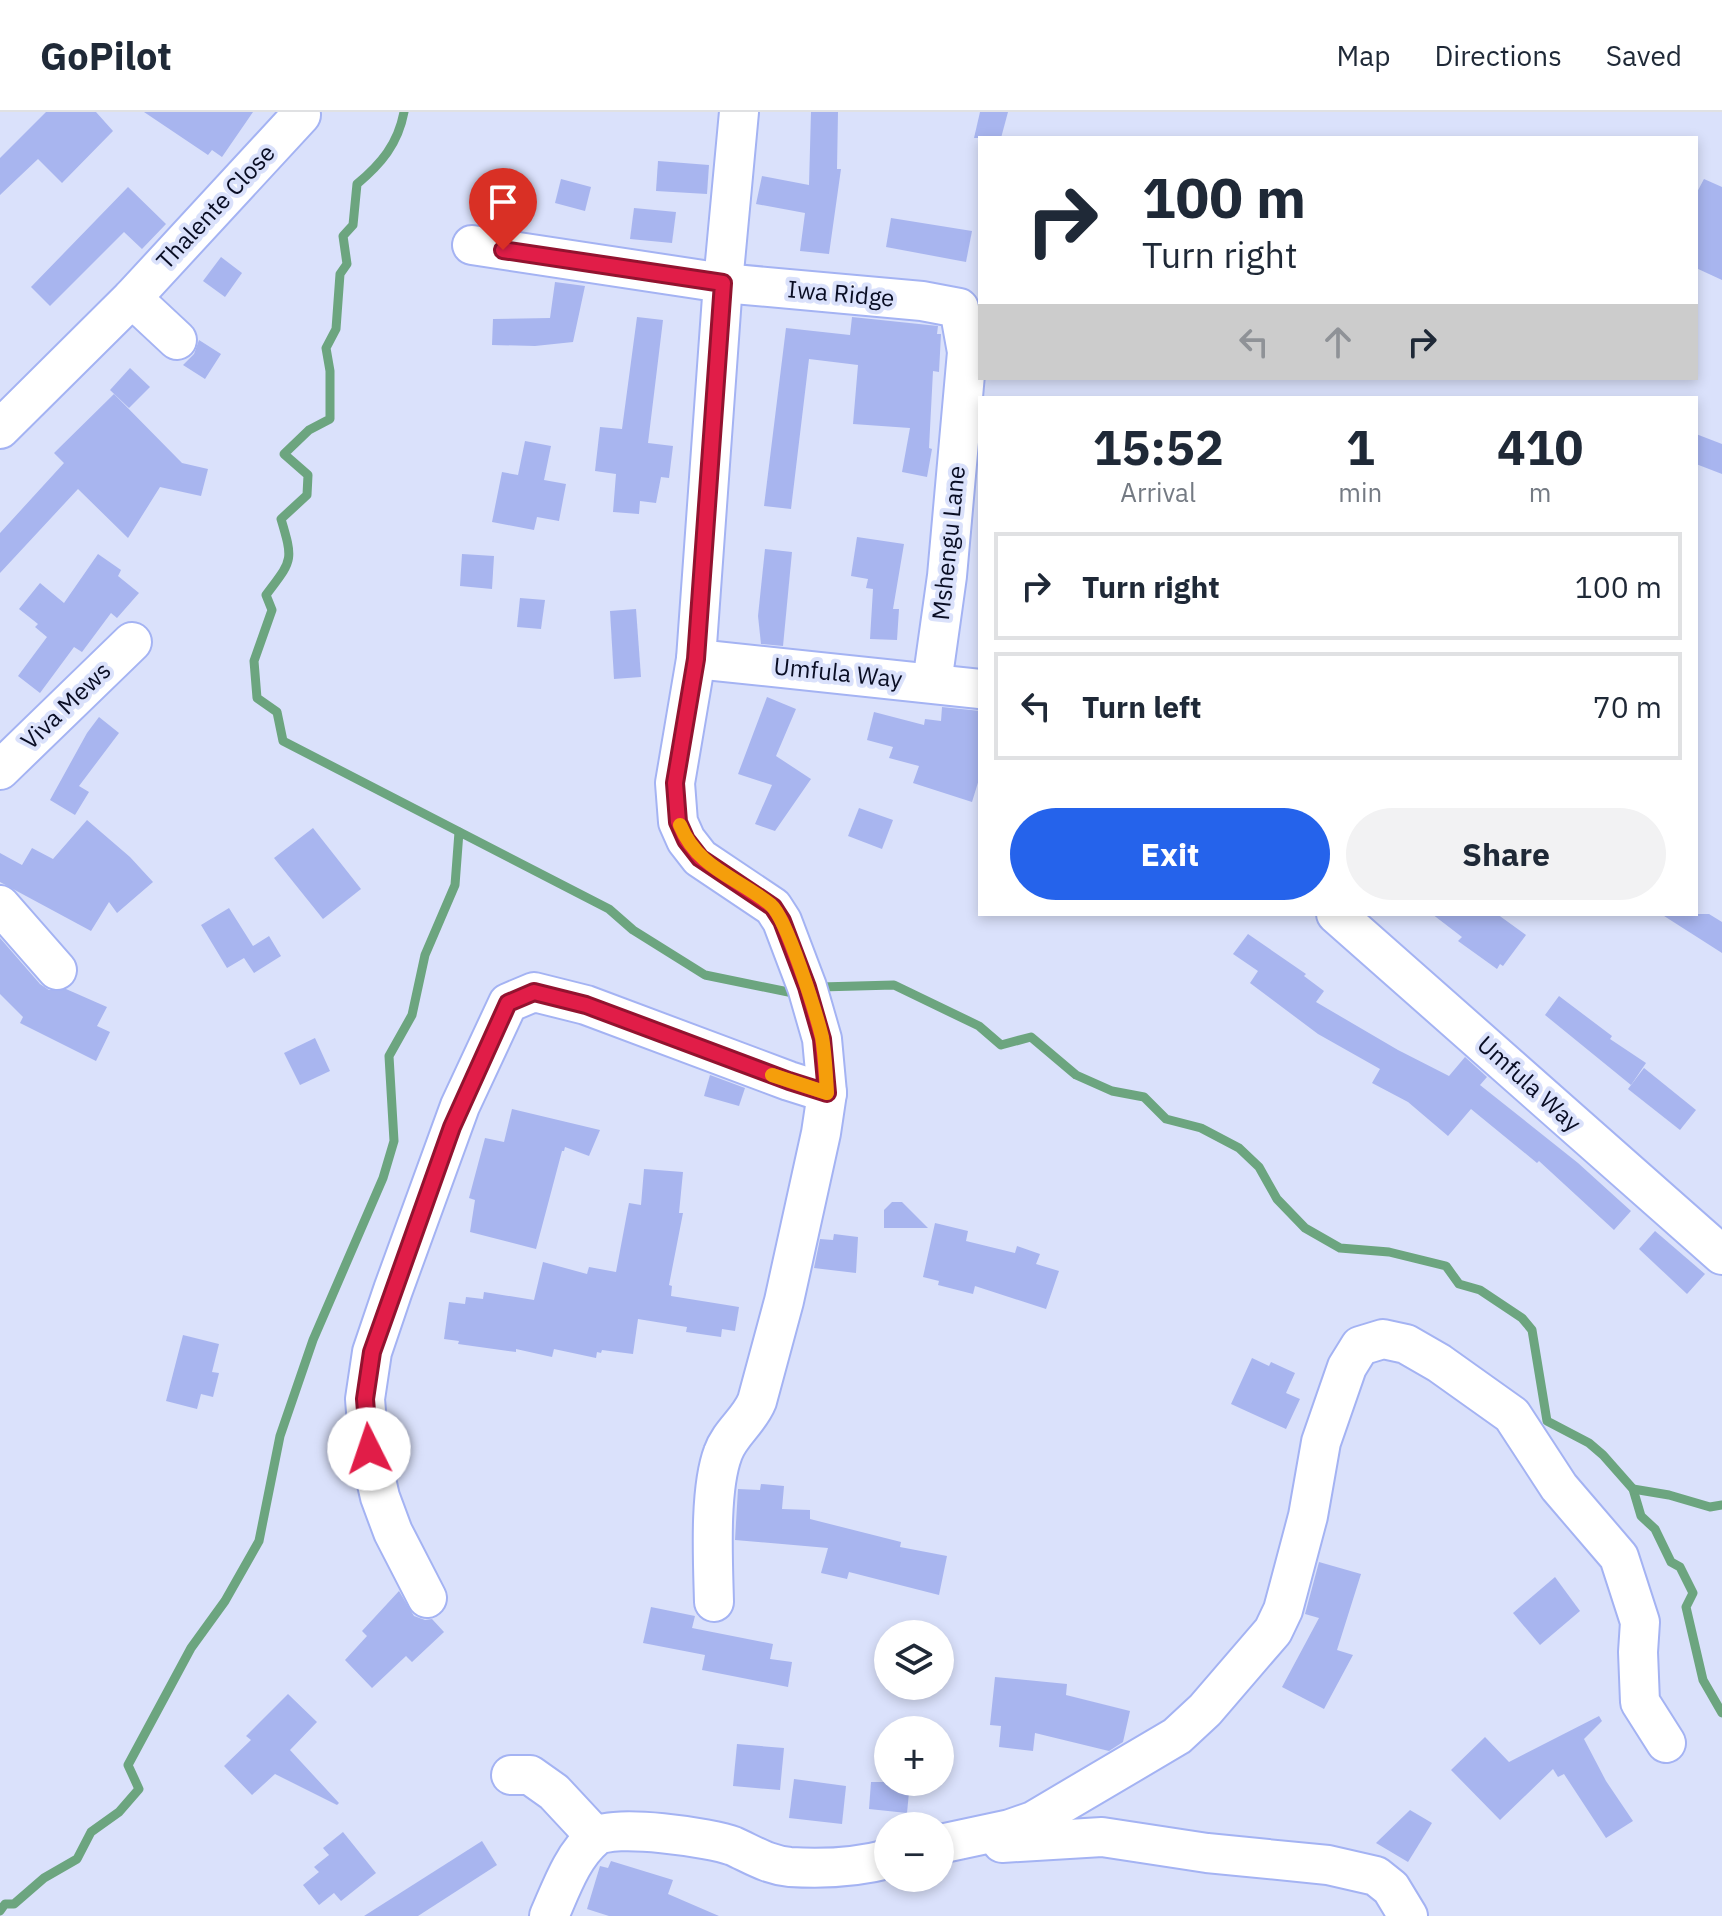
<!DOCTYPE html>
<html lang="en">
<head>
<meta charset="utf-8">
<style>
	body { margin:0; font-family:"IBM Plex Sans",sans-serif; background:#f2f2f3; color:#1f2937; height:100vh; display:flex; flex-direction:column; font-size:30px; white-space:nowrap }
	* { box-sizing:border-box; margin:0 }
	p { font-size:26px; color:#747a83 }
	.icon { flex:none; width:44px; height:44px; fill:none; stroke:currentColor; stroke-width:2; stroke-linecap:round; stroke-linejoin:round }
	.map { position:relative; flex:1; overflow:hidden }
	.side { position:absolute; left:978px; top:284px; width:720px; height:520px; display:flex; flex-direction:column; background:#fff; border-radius:0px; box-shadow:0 4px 12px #0003 }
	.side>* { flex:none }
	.hud { position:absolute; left:978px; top:24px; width:720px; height:244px; border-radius:0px; box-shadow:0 4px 12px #0003; background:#fff; color:#1f2937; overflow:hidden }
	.tools { position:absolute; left:874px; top:1508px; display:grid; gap:16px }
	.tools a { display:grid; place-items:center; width:80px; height:80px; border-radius:50%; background:#fff; box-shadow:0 4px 12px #0003; font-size:40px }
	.pin { position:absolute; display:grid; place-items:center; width:68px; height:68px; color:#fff; margin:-82px -34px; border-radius:50% 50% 50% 0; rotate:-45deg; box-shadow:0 0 8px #0007 }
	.pin .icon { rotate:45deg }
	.me { position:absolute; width:88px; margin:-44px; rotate:356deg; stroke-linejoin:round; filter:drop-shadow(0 0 6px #0008) }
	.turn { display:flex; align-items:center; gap:28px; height:168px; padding:0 32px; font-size:36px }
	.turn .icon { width:104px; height:104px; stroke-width:2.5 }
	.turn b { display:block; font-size:56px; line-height:68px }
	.lanes { display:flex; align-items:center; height:76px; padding:0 32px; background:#0003; justify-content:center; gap:40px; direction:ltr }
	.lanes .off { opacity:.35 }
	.eta { display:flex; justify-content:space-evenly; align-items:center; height:136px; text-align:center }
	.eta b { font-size:48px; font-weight:700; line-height:56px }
	.primary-button { display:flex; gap:16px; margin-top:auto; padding:16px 32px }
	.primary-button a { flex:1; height:92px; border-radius:48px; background:#2563eb; color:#fff; font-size:32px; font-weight:700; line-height:92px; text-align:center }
	.primary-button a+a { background:#f2f2f3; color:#1f2937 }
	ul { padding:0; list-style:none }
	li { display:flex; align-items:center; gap:24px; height:108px; margin:0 16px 12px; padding:0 16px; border:4px solid #e0e1e3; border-radius:0px }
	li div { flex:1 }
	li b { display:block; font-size:30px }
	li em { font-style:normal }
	header { display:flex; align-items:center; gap:48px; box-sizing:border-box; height:112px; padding:0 40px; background:#fff; border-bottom:2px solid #e0e1e3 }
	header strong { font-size:38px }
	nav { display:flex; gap:44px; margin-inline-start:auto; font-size:28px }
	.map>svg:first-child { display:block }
</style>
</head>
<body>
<header>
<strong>GoPilot</strong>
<nav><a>Map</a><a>Directions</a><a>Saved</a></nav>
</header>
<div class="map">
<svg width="1722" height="1804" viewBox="0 0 1722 1804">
	<rect width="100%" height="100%" fill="#dae1fb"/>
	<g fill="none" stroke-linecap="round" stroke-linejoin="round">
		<g stroke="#6ca57f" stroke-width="9">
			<path d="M 404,0 C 398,32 381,52 357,72 L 353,113 L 343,124 L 347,152 L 340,162 L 336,217 L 326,236 L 330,259 L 330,307 L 309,318 L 284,342 L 308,363 L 307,383 L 281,407 C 294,450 292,448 266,483 L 272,498 L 254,549 L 257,586 L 277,600 L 283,629 L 609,797 L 633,818 L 705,863 L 798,882"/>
			<path d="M 820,875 L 894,873 L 979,914 L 1001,933 L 1031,925 L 1076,963 L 1112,979 L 1144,985 L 1166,1007 L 1201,1016 L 1239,1036 L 1259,1055 L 1277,1087 L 1305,1116 L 1340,1136 L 1389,1140 L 1446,1154 L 1459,1172 L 1480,1178 L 1522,1206 L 1532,1218 L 1547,1309 L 1589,1331 L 1603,1343 L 1633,1377 L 1641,1404 L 1655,1417 L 1671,1450 L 1680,1455 L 1693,1481 L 1686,1495 L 1703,1568 L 1722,1601"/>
			<path d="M 1633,1377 L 1669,1383 L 1710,1395 L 1722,1393"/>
			<path d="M 0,1799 L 5,1792 L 14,1792 L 44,1766 L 77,1747 L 91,1720 L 119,1700 L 139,1677 L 128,1653 L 191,1536 L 225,1489 L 259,1429 L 280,1324 L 313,1228 L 383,1066 L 394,1029 L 389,944 L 412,903 L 425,843 L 455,773 L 459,720"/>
		</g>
	</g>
	<g fill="#a8b5ef">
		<path d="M 46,0 L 96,0 L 113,19 L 62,71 L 38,47 L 0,83 L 0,46 Z"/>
		<path d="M 144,0 L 253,0 L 222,45 L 212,38 L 208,43 Z"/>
		<path d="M 811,0 L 838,0 L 837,57 L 841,57 L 829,142 L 800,139 L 805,101 L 756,92 L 762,64 L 809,73 Z"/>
		<path d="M 980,0 L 1008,0 L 1001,26 L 974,26 Z"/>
		<path d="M 658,49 L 709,53 L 707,82 L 656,79 Z"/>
		<path d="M 561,67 L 591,75 L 585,99 L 555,91 Z"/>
		<path d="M 1704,67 L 1722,75 L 1722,168 L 1696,156 L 1696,82 Z"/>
		<path d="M 491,68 L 518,76 L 509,103 L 483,95 Z"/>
		<path d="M 128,75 L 166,112 L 142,137 L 124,120 L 50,194 L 31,175 Z"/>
		<path d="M 634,96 L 676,100 L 672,131 L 630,127 Z"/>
		<path d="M 891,106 L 972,119 L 966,150 L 886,135 Z"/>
		<path d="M 221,145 L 242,161 L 225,185 L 203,169 Z"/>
		<path d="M 555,170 L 585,174 L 573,230 L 535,234 L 492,233 L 493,207 L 550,206 Z"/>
		<path d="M 637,205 L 663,208 L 648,331 L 673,334 L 669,366 L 661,365 L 656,391 L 640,389 L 639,402 L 613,400 L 616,362 L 595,359 L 600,315 L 622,317 Z"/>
		<path d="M 852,205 L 938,214 L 937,222 L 941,222 L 939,260 L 933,259 L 929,336 L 932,337 L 927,365 L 902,360 L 910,316 L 853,312 L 858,253 L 809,247 L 791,397 L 764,394 L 786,216 L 850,223 Z"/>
		<path d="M 199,228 L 221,242 L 205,267 L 183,253 L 194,242 Z"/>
		<path d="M 130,256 L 150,275 L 129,296 L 110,278 Z"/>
		<path d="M 114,282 L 182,351 L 208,357 L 201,384 L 160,375 L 128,426 L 78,377 L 0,461 L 0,421 L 64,351 L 54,341 Z"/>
		<path d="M 1696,322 L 1722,332 L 1722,362 L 1696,352 Z"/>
		<path d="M 525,329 L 551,334 L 544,368 L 566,372 L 559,409 L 537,405 L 534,418 L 492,410 L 502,360 L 518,363 Z"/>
		<path d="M 857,425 L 904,432 L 893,497 L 899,497 L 897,528 L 870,527 L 873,477 L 866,476 L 868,467 L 851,464 Z"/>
		<path d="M 765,437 L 792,440 L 783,534 L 761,532 L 758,504 Z"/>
		<path d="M 98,442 L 121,458 L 118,464 L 139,481 L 117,506 L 111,501 L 82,540 L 74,535 L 40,581 L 18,564 L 47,525 L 35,515 L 38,512 L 19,497 L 40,471 L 64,491 Z"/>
		<path d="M 462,442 L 494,444 L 492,477 L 460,474 Z"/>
		<path d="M 520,486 L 545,488 L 541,517 L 517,515 Z"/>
		<path d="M 636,497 L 641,565 L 614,567 L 610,499 Z"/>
		<path d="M 767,585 L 796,597 L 776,644 L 811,667 L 775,719 L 755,712 L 772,673 L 738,662 Z"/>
		<path d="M 942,595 L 980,599 L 980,664 L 972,690 L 913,671 L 919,654 L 889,646 L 893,635 L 867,628 L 874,600 L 924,613 L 925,607 L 941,609 Z"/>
		<path d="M 99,605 L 119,621 L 79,674 L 89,680 L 75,703 L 50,688 L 87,621 Z"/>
		<path d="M 859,696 L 893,708 L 882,737 L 848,724 Z"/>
		<path d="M 87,708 L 130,745 L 153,770 L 117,801 L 109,790 L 91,819 L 0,770 L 0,741 L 22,753 L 32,736 L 53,747 Z"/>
		<path d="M 313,716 L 361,777 L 323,807 L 274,746 Z"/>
		<path d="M 229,796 L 253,834 L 269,824 L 281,844 L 254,861 L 244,846 L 227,856 L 201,813 Z"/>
		<path d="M 1432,802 L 1497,802 L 1526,823 L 1503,854 L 1500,852 L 1497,857 L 1458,829 L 1462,825 Z"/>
		<path d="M 1661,802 L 1709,802 L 1722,810 L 1722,841 Z"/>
		<path d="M 1248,822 L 1306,862 L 1304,864 L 1324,879 L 1316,890 L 1398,938 L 1449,964 L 1465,945 L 1487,965 L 1480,973 L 1578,1051 L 1631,1099 L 1614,1118 L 1539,1049 L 1537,1051 L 1471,997 L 1448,1024 L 1408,990 L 1372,971 L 1380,957 L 1318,922 L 1250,871 L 1258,859 L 1233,842 Z"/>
		<path d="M 0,826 L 40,872 L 49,878 L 66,877 L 107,895 L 97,914 L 110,920 L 96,949 L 20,911 L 23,905 L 0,882 Z"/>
		<path d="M 1559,884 L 1612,924 L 1610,927 L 1646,951 L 1631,973 L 1545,903 Z"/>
		<path d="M 315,926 L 330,959 L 300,973 L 284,941 Z"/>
		<path d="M 1644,956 L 1696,998 L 1680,1018 L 1628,977 Z"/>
		<path d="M 710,963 L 745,976 L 739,994 L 704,984 Z"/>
		<path d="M 512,997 L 600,1018 L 589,1044 L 565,1035 L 564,1039 L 562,1039 L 536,1137 L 470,1120 L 475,1088 L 469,1086 L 485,1026 L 504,1030 Z"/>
		<path d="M 644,1057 L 683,1060 L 679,1101 L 683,1101 L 669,1173 L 672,1174 L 671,1184 L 739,1195 L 735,1219 L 722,1217 L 721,1225 L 686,1220 L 687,1215 L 638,1207 L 633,1242 L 602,1238 L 601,1241 L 597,1240 L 596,1246 L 554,1237 L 552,1245 L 516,1237 L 516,1240 L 458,1232 L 459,1229 L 444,1227 L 449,1190 L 465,1192 L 466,1185 L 483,1187 L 484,1180 L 534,1188 L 543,1150 L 587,1162 L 589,1155 L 616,1160 L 629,1091 L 641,1093 Z"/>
		<path d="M 892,1090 L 902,1090 L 928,1116 L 884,1116 L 884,1098 Z"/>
		<path d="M 935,1111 L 968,1119 L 966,1129 L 1015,1141 L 1017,1134 L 1040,1142 L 1036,1152 L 1059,1159 L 1046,1197 L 975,1174 L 973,1182 L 938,1173 L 939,1169 L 923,1165 Z"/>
		<path d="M 1655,1119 L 1705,1162 L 1687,1182 L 1639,1137 Z"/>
		<path d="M 834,1122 L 858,1125 L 856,1161 L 814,1156 L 820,1127 L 833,1128 Z"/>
		<path d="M 183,1223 L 219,1232 L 212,1260 L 219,1261 L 213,1285 L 201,1282 L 197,1297 L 166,1289 Z"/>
		<path d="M 1252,1246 L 1269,1254 L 1271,1250 L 1295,1261 L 1286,1281 L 1300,1287 L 1286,1317 L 1231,1292 Z"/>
		<path d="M 761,1372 L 784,1374 L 782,1397 L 810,1398 L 810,1407 L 901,1430 L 900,1435 L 947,1444 L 939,1483 L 849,1460 L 847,1467 L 821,1461 L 828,1436 L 735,1428 L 738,1377 L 760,1378 Z"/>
		<path d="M 1319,1450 L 1361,1462 L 1337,1538 L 1353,1543 L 1324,1597 L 1282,1575 L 1319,1506 L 1305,1502 Z"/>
		<path d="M 1555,1465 L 1580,1499 L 1540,1533 L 1513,1501 Z"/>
		<path d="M 399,1479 L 414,1504 L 425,1508 L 432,1507 L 444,1520 L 412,1550 L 406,1544 L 372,1576 L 345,1548 L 367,1524 L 362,1519 Z"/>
		<path d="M 651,1495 L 695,1504 L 692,1516 L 773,1532 L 770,1547 L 792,1550 L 788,1575 L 702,1558 L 705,1543 L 643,1531 Z"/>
		<path d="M 995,1565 L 1067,1572 L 1066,1583 L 1130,1599 L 1123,1630 L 1109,1639 L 1035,1621 L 1033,1639 L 999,1635 L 1001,1614 L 990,1613 Z"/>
		<path d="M 288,1582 L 317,1610 L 290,1638 L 339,1691 L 337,1693 L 275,1662 L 252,1683 L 224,1654 L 251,1628 L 246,1624 Z"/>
		<path d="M 1599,1604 L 1602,1609 L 1584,1627 L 1606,1669 L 1633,1709 L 1606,1726 L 1564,1662 L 1558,1665 L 1553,1657 L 1500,1708 L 1451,1658 L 1485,1625 L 1509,1650 Z"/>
		<path d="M 737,1632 L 784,1636 L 780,1678 L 733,1674 Z"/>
		<path d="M 794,1667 L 846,1674 L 842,1712 L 789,1706 Z"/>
		<path d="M 871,1670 L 910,1670 L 907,1701 L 869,1697 Z"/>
		<path d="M 1410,1698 L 1432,1711 L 1408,1750 L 1376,1731 Z"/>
		<path d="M 343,1720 L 376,1761 L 341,1789 L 334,1781 L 319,1793 L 303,1773 L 319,1760 L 314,1755 L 329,1743 L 323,1736 Z"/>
		<path d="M 482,1729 L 497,1753 L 418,1804 L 364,1804 Z"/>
		<path d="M 611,1749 L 673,1768 L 668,1782 L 719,1804 L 609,1804 L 587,1797 L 600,1754 L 608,1756 Z"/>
	</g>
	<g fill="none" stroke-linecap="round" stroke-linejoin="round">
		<g stroke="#a4b3f3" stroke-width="42">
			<g id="minor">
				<path d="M 472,133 L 723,171 L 922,189 L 959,196 L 967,240 L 947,464 L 932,571"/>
				<path d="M 132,186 L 177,228"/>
				<path d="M 0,317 L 132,186 L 301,3"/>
				<path d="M 696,547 L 980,577"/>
				<path d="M 0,658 L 132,530"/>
				<path d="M 0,793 L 57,858"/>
				<path d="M 1336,802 L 1722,1143"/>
				<path d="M 427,1486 L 393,1420 L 380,1385 L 369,1337 L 365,1287 L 372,1240 L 393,1178 L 460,994 L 508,891 L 534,880 L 586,893 L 789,969 L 827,981"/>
				<path d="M 714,1490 C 713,1450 709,1378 723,1341 C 730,1321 749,1309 757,1289 L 784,1189 L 821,1021 L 827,981 L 822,927 L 807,875 L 782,809 L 773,795 L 700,746 L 686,728 L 678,710 L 675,671 L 696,547 L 723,171 L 739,0"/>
				<path d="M 511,1663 L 530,1663 L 554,1680 L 595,1724"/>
				<path d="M 1002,1731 L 1102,1725 L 1207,1741 L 1328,1753 L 1376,1764 L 1391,1776 L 1408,1804"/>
				<path d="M 940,1732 L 1010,1717 L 1033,1709 L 1177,1624 L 1205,1598 L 1273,1519 L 1283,1498 L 1308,1404 L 1321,1330 L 1347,1255 L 1360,1234 L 1383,1227 L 1406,1232 L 1439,1251 L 1512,1303 L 1559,1375 L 1619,1445 L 1640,1510 L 1638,1540 L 1640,1590 L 1666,1631"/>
				<path d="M 549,1804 C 561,1777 572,1744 595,1725 C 611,1711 713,1726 733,1734 C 753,1743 768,1753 790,1755 C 822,1757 858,1755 888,1747"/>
			</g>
		</g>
		<use href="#minor" stroke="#fff" stroke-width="38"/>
	</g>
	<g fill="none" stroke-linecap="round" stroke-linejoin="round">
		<g stroke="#92132f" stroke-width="20">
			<path id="route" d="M 369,1337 L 365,1287 L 372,1240 L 452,1015 L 508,891 L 534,880 L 586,893 L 789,969 L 827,981 L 822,927 L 807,875 L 782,809 L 773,795 L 700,746 L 686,728 L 678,710 L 675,671 L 696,547 L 723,171 L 503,138"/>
		</g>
		<use href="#route" stroke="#e11d48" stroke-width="14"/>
		<path stroke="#f59e0b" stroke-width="14" d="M 680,713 C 698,757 737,765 771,793 C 787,807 816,901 822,925 C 825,943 826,962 827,981 L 772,963"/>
	</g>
	<g text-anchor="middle" stroke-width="8" stroke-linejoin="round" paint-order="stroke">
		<g font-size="24" fill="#090d23" stroke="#dae1fb">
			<text transform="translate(216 95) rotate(-47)" y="8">Thalente Close</text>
			<text transform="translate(841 182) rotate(5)" y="8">Iwa Ridge</text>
			<text transform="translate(949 431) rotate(-84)" y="8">Mshengu Lane</text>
			<text transform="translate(838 561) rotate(6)" y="8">Umfula Way</text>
			<text transform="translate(66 594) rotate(-44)" y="8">Viva Mews</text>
			<text transform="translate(1529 972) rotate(42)" y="8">Umfula Way</text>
		</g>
	</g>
</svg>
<div class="tools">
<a><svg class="icon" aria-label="layers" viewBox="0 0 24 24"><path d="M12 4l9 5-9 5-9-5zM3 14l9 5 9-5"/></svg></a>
<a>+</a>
<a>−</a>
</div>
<div class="pin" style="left:503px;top:138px;background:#d93025"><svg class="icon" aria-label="arrive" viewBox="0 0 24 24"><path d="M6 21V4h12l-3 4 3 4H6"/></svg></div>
<svg class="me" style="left:369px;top:1337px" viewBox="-20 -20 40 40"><circle r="19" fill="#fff"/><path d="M0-13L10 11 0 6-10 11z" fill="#e11d48"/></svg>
<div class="hud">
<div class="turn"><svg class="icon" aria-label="right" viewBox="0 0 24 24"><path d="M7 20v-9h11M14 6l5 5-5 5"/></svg><div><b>100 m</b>Turn right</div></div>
<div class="lanes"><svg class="icon off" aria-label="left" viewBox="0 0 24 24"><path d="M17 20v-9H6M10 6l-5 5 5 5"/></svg><svg class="icon off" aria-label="ahead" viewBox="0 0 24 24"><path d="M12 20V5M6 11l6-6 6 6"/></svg><svg class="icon" aria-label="right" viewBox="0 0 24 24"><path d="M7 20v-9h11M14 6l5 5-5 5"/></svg></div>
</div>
<section class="side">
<div class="eta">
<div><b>15:52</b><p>Arrival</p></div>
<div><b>1</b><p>min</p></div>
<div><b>410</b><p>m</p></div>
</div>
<ul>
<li><svg class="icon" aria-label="right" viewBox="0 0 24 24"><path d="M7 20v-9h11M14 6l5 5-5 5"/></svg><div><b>Turn right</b></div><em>100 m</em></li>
<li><svg class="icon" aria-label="left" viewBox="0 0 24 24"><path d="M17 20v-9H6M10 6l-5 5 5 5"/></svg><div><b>Turn left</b></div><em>70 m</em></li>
</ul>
<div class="primary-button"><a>Exit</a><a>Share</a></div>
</section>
</div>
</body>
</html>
